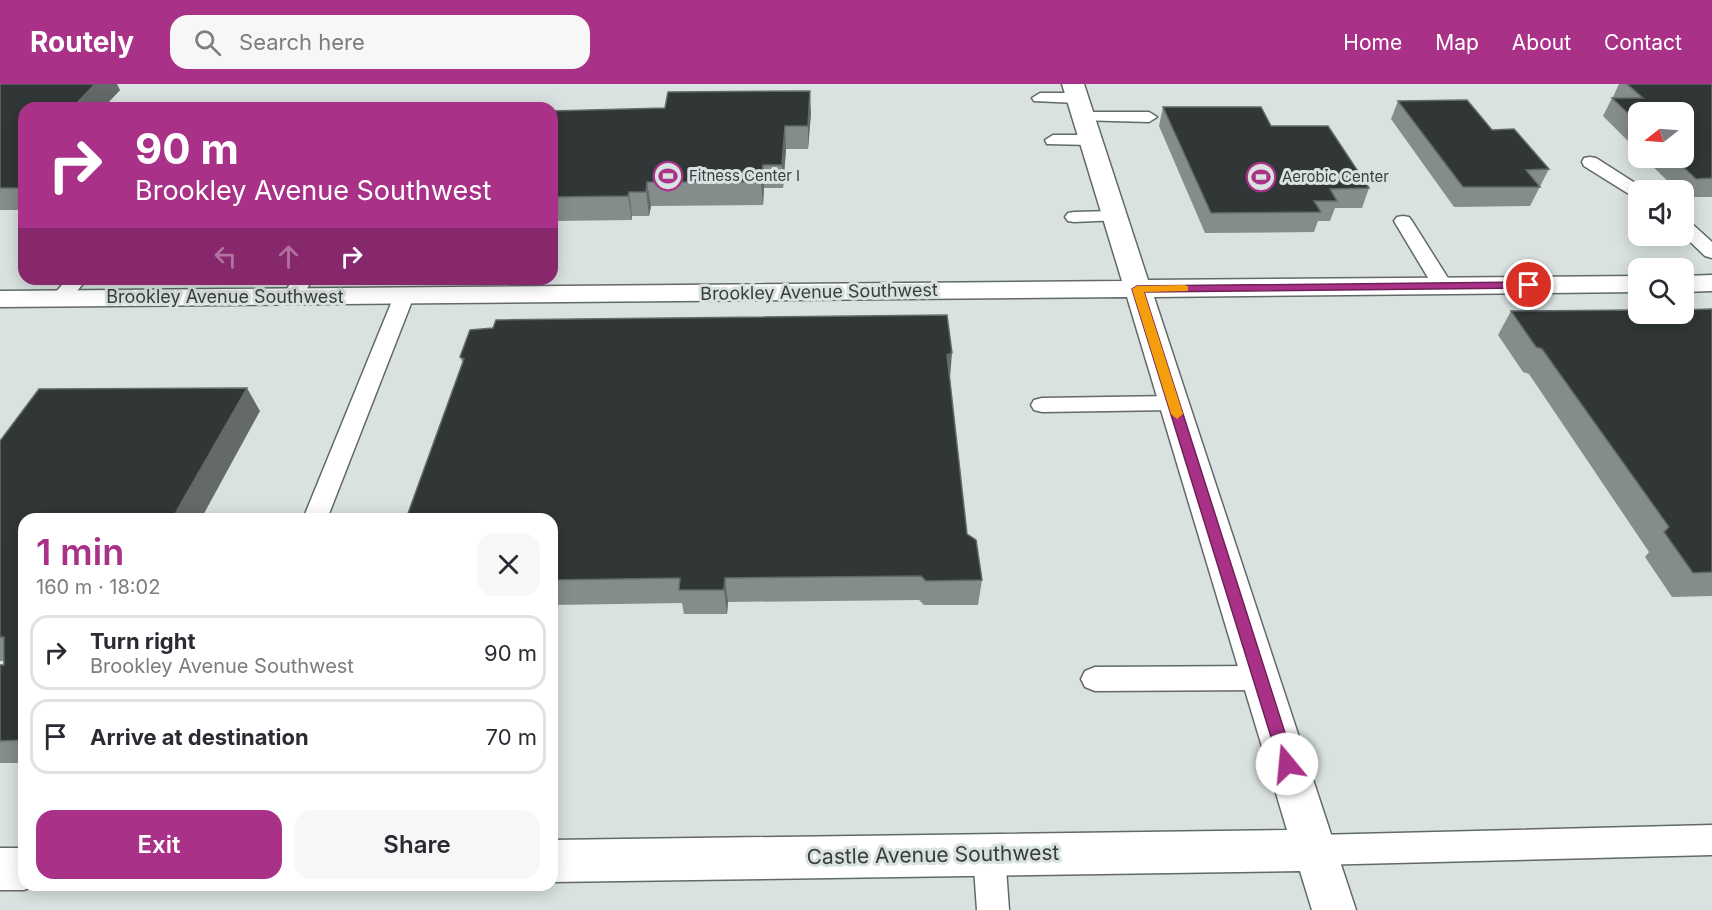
<!DOCTYPE html>
<html lang="en">
<head>
<meta charset="utf-8">
<style>
	body { margin:0; font-family:Inter,sans-serif; background:#f7f7f7; color:#2b2b33; height:100vh; display:flex; flex-direction:column; font-size:22px; white-space:nowrap }
	* { box-sizing:border-box; margin:0 }
	p { font-size:20px; color:#7c7c81 }
	.icon { flex:none; width:33px; height:33px; fill:none; stroke:currentColor; stroke-width:2; stroke-linecap:round; stroke-linejoin:round }
	.map { position:relative; flex:1; overflow:hidden }
	.panel { position:absolute; left:18px; top:429px; width:540px; height:378px; display:flex; flex-direction:column; background:#fff; border-radius:18px; box-shadow:0 3px 15px #0003 }
	.panel>* { flex:none }
	.top-card { position:absolute; left:18px; top:18px; width:540px; height:183px; border-radius:18px; box-shadow:0 3px 15px #0003; background:#a93187; color:#fff; overflow:hidden }
	.needle { width:39px; rotate:253deg }
	.controls { position:absolute; left:1628px; top:18px; display:grid; gap:12px }
	.controls a { display:grid; place-items:center; width:66px; height:66px; border-radius:12px; background:#fff; box-shadow:0 3px 15px #0003; font-size:30px }
	.pin { position:absolute; display:grid; place-items:center; width:51px; height:51px; color:#fff; margin:-26px; border:3px solid #fff; border-radius:50%; box-shadow:0 2px 6px #0007 }
	.me { position:absolute; width:66px; margin:-33px; rotate:343deg; stroke-linejoin:round; filter:drop-shadow(0 0 4px #0008) }
	.turn { display:flex; align-items:center; gap:21px; height:126px; padding:0 18px; font-size:27px }
	.turn .icon { width:78px; height:78px; stroke-width:2.5 }
	.turn b { display:block; font-size:42px; line-height:51px }
	.lanes { display:flex; align-items:center; height:57px; padding:0 18px; background:#0003; justify-content:center; gap:30px; direction:ltr }
	.lanes .off { opacity:.35 }
	.round { display:grid; place-items:center; flex:none; width:63px; height:63px; border-radius:18px; background:#f7f7f7 }
	.overview { display:flex; align-items:center; justify-content:space-between; height:102px; padding:0 18px }
	h1 { font-size:36px; font-weight:600; line-height:45px; color:#a93187 }
	.button { display:flex; gap:12px; margin-top:auto; padding:12px 18px }
	.button a { flex:1; height:69px; border-radius:18px; background:#a93187; color:#fff; font-size:24px; font-weight:600; line-height:69px; text-align:center }
	.button a+a { background:#f7f7f7; color:#2b2b33 }
	ul { padding:0; list-style:none }
	li { display:flex; align-items:center; gap:18px; height:75px; margin:0 12px 9px; padding:0 6px; border:3px solid #e1e1e2; border-radius:18px }
	li div { flex:1 }
	li b { display:block; font-size:22px }
	li em { font-style:normal }
	header { display:flex; align-items:center; gap:36px; box-sizing:border-box; height:84px; padding:0 30px; background:#a93187; color:#fff }
	header strong { font-size:28px }
	nav { display:flex; gap:33px; margin-inline-start:auto; font-size:21px }
	.search { width:420px; height:54px; background:#f7f7f7; display:flex; align-items:center; gap:15px; box-sizing:border-box; padding:0 21px; border-radius:18px; color:#7c7c81; font-size:22px }
	.map>svg:first-child { display:block }
</style>
</head>
<body>
<header>
<strong>Routely</strong>
<div class="search"><svg class="icon" aria-label="search" viewBox="0 0 24 24"><circle cx="10" cy="10" r="6"/><path d="M15 15l6 6"/></svg>Search here</div>
<nav><a>Home</a><a>Map</a><a>About</a><a>Contact</a></nav>
</header>
<div class="map">
<svg width="1712" height="826" viewBox="0 0 1712 826">
	<rect width="100%" height="100%" fill="#d9e2e1"/>
	<g fill="none" stroke-linecap="round" stroke-linejoin="round">
		<g stroke="#616969" stroke-width="3">
			<g id="lane">
				<path d="M 1040,9 L 1077,9 L 1085,14 L 1077,19 L 1034,17 L 1032,14 Z"/>
				<path d="M 1083,28 L 1149,28 L 1157,33 L 1149,38 L 1077,36 L 1075,33 Z"/>
				<path d="M 1053,51 L 1090,51 L 1098,56 L 1090,61 L 1047,60 L 1045,56 Z"/>
				<path d="M 1590,73 L 1596,74 L 1646,106 L 1638,106 L 1638,113 L 1632,112 L 1584,82 L 1582,78 L 1584,74 Z"/>
				<path d="M 1114,127 L 1120,128 L 1123,132 L 1120,136 L 1074,138 L 1068,137 L 1065,133 L 1068,129 L 1074,128 Z"/>
				<path d="M 1403,132 L 1409,133 L 1412,137 L 1453,202 L 1450,206 L 1436,206 L 1433,202 L 1394,137 L 1397,133 Z"/>
				<path d="M 1683,136 L 1689,137 L 1712,158 L 1712,174 L 1705,172 L 1683,151 Z"/>
				<path d="M 67,195 L 87,195 L 67,219 L 53,219 L 50,215 Z"/>
				<path d="M 293,195 L 313,195 L 299,217 L 285,217 L 282,213 Z"/>
				<path d="M 404,206 L 411,208 L 414,212 L 327,435 L 303,435 L 394,212 L 397,208 Z"/>
				<path d="M 1173,312 L 1181,314 L 1184,319 L 1181,324 L 1173,326 L 1042,328 L 1034,326 L 1031,321 L 1034,316 L 1042,314 Z"/>
				<path d="M 1260,582 L 1270,586 L 1274,594 L 1270,602 L 1260,606 L 1095,607 L 1085,603 L 1081,595 L 1085,587 L 1095,583 Z"/>
				<path d="M 1712,741 L 1712,771 L 1315,781 L 1304,776 L 1299,766 L 1304,756 L 1315,751 Z"/>
				<path d="M 989,755 L 1000,759 L 1005,770 L 1009,826 L 977,826 L 973,770 L 978,759 Z"/>
			</g>
		</g>
		<g stroke="#616969" stroke-width="3">
			<g id="street">
				<path d="M 1062,0 L 1084,0 L 1148,196 L 1638,192 L 1638,208 L 1154,213 L 1356,826 L 1312,826 L 1300,787 L 552,798 L 552,756 L 1287,746 L 1127,213 L 0,223 L 0,207 L 1122,197 Z"/>
				<path d="M 1712,191 L 1712,207 L 1683,208 L 1683,192 Z"/>
				<path d="M 0,764 L 24,764 L 24,801 L 36,801 L 24,806 L 0,806 Z"/>
			</g>
		</g>
		<use href="#lane" fill="#fff" fill-rule="evenodd"/>
		<use href="#street" fill="#fff" fill-rule="evenodd"/>
	</g>
	<g fill="#848c8c">
		<path d="M 0,0 L 120,6 L 103,24 L 24,24 L 24,126 L 0,126 Z"/>
		<path d="M 1619,0 L 1712,0 L 1712,113 L 1684,113 L 1683,112 L 1683,106 L 1677,106 L 1644,74 L 1683,74 L 1638,28 L 1638,67 L 1603,32 L 1612,14 L 1614,14 L 1613,13 Z"/>
		<path d="M 1398,17 L 1549,85 L 1530,122 L 1454,123 L 1391,35 Z"/>
		<path d="M 1163,23 L 1271,42 L 1369,104 L 1362,124 L 1335,124 L 1330,137 L 1318,137 L 1314,148 L 1205,149 L 1159,42 Z"/>
		<path d="M 552,27 L 811,29 L 808,65 L 786,65 L 783,104 L 764,104 L 763,121 L 651,122 L 649,132 L 632,132 L 632,136 L 552,137 Z"/>
		<path d="M 1712,225 L 1712,512 L 1672,513 L 1645,473 L 1649,468 L 1529,290 L 1523,288 L 1498,251 L 1511,227 Z"/>
		<path d="M 460,273 L 950,294 L 967,450 L 982,496 L 978,521 L 924,521 L 919,516 L 728,518 L 727,530 L 684,530 L 682,519 L 552,521 L 552,435 L 463,280 Z"/>
		<path d="M 260,327 L 24,435 L 24,679 L 0,679 L 0,581 L 4,581 L 4,577 L 0,577 L 0,357 Z"/>
	</g>
	<g fill="#636a69">
		<path d="M 95,0 L 117,0 L 120,6 L 103,24 L 72,24 Z"/>
		<path d="M 810,7 L 811,29 L 808,65 L 808,42 Z"/>
		<path d="M 785,42 L 786,65 L 783,104 L 782,81 Z"/>
		<path d="M 763,81 L 764,104 L 763,121 L 761,98 Z"/>
		<path d="M 647,98 L 651,122 L 649,132 L 646,108 Z"/>
		<path d="M 629,108 L 632,132 L 632,136 L 628,112 Z"/>
		<path d="M 952,269 L 950,294 L 947,271 Z"/>
		<path d="M 247,304 L 260,327 L 201,435 L 172,435 Z"/>
		<path d="M 725,494 L 728,518 L 727,530 L 724,506 Z"/>
	</g>
	<g fill="#303736" stroke="#636a69" stroke-width="1.5">
		<path d="M 0,0 L 95,0 L 72,24 L 24,24 L 24,104 L 0,104 Z"/>
		<path d="M 1627,0 L 1712,0 L 1712,94 L 1696,95 L 1674,74 L 1683,74 L 1683,28 L 1638,28 L 1638,39 L 1612,14 L 1643,14 Z"/>
		<path d="M 810,7 L 808,42 L 785,42 L 782,81 L 763,81 L 761,98 L 647,98 L 646,108 L 629,108 L 628,112 L 552,113 L 552,27 L 665,24 L 668,8 Z"/>
		<path d="M 1467,16 L 1492,46 L 1514,45 L 1549,85 L 1526,86 L 1540,103 L 1463,103 L 1398,17 Z"/>
		<path d="M 1163,23 L 1261,23 L 1271,42 L 1328,42 L 1369,104 L 1330,105 L 1337,117 L 1314,117 L 1321,128 L 1211,129 Z"/>
		<path d="M 1712,225 L 1712,488 L 1693,489 L 1664,448 L 1669,443 L 1542,265 L 1536,263 L 1511,227 L 1638,226 L 1638,230 L 1683,230 L 1683,226 Z"/>
		<path d="M 947,231 L 952,269 L 947,271 L 967,450 L 976,456 L 982,496 L 926,497 L 921,492 L 725,494 L 724,506 L 679,506 L 680,494 L 552,496 L 552,435 L 406,435 L 464,275 L 460,273 L 470,246 L 493,244 L 496,236 Z"/>
		<path d="M 247,304 L 172,435 L 24,435 L 24,656 L 0,657 L 0,581 L 4,581 L 4,553 L 0,553 L 0,357 L 39,305 Z"/>
	</g>
	<path fill="#a93187" stroke="#6e2058" stroke-width="1.5" d="M 1529,198 L 1535,201 L 1533,204 L 1144,208 L 1295,680 L 1293,685 L 1287,687 L 1281,685 L 1132,205 L 1137,202 Z"/>
	<path fill="#f59e0b" d="M 1184,201 L 1188,202 L 1188,207 L 1144,208 L 1183,330 L 1177,335 L 1171,330 L 1132,205 L 1137,202 Z"/>
	<defs>
		<g id="stadium-ring" transform="scale(1.5)"><circle r="9.5" fill="#d9e2e1" stroke="#a93187" stroke-width="1.5"/><path d="M0-5a6.5 5 0 1 0 0 10a6.5 5 0 1 0 0-10ZM-3.5-1.8h7v3.6h-7Z" fill="#a93187"/></g>
	</defs>
	<g fill-rule="evenodd">
		<use href="#stadium-ring" x="668" y="92"/>
		<use href="#stadium-ring" x="1261" y="93"/>
	</g>
	<g text-anchor="middle" stroke-width="6" stroke-linejoin="round" paint-order="stroke">
		<g font-size="15" fill="#393d3d" stroke="#d9e2e1" text-anchor="start">
			<text x="689" y="97">Fitness Center I</text>
			<text x="1282" y="98">Aerobic Center</text>
		</g>
		<g font-size="18" fill="#393d3d" stroke="#d9e2e1">
			<text transform="translate(819 208) rotate(-1)" y="6">Brookley Avenue Southwest</text>
			<text x="225" y="219">Brookley Avenue Southwest</text>
		</g>
		<g font-size="21" fill="#393d3d" stroke="#d9e2e1">
			<text transform="translate(933 771) rotate(-1)" y="7">Castle Avenue Southwest</text>
		</g>
	</g>
</svg>
<div class="controls">
<a><svg class="needle" viewBox="-14 -14 28 28"><path d="M0-13l5 13h-10z" fill="#e53935"/><path d="M0 13l5-13h-10z" fill="#7c7c81"/></svg></a>
<a><svg class="icon" aria-label="sound" viewBox="0 0 24 24"><path d="M4 9h4l5-4v14l-5-4H4zM17 9q2 3 0 6"/></svg></a>
<a><svg class="icon" aria-label="search" viewBox="0 0 24 24"><circle cx="10" cy="10" r="6"/><path d="M15 15l6 6"/></svg></a>
</div>
<div class="pin" style="left:1529px;top:201px;background:#d93025"><svg class="icon" aria-label="arrive" viewBox="0 0 24 24"><path d="M6 21V4h12l-3 4 3 4H6"/></svg></div>
<svg class="me" style="left:1287px;top:680px" viewBox="-20 -20 40 40"><circle r="19" fill="#fff"/><path d="M0-13L10 11 0 6-10 11z" fill="#a93187"/></svg>
<div class="top-card">
<div class="turn"><svg class="icon" aria-label="right" viewBox="0 0 24 24"><path d="M7 20v-9h11M14 6l5 5-5 5"/></svg><div><b>90 m</b>Brookley Avenue Southwest</div></div>
<div class="lanes"><svg class="icon off" aria-label="left" viewBox="0 0 24 24"><path d="M17 20v-9H6M10 6l-5 5 5 5"/></svg><svg class="icon off" aria-label="ahead" viewBox="0 0 24 24"><path d="M12 20V5M6 11l6-6 6 6"/></svg><svg class="icon" aria-label="right" viewBox="0 0 24 24"><path d="M7 20v-9h11M14 6l5 5-5 5"/></svg></div>
</div>
<section class="panel">
<div class="overview"><div><h1>1 min</h1><p>160 m · 18:02</p></div><a class="round"><svg class="icon" aria-label="close" viewBox="0 0 24 24"><path d="M6 6l12 12M18 6L6 18"/></svg></a></div>
<ul>
<li><svg class="icon" aria-label="right" viewBox="0 0 24 24"><path d="M7 20v-9h11M14 6l5 5-5 5"/></svg><div><b>Turn right</b><p>Brookley Avenue Southwest</p></div><em>90 m</em></li>
<li><svg class="icon" aria-label="arrive" viewBox="0 0 24 24"><path d="M6 21V4h12l-3 4 3 4H6"/></svg><div><b>Arrive at destination</b></div><em>70 m</em></li>
</ul>
<div class="button"><a>Exit</a><a>Share</a></div>
</section>
</div>
</body>
</html>
